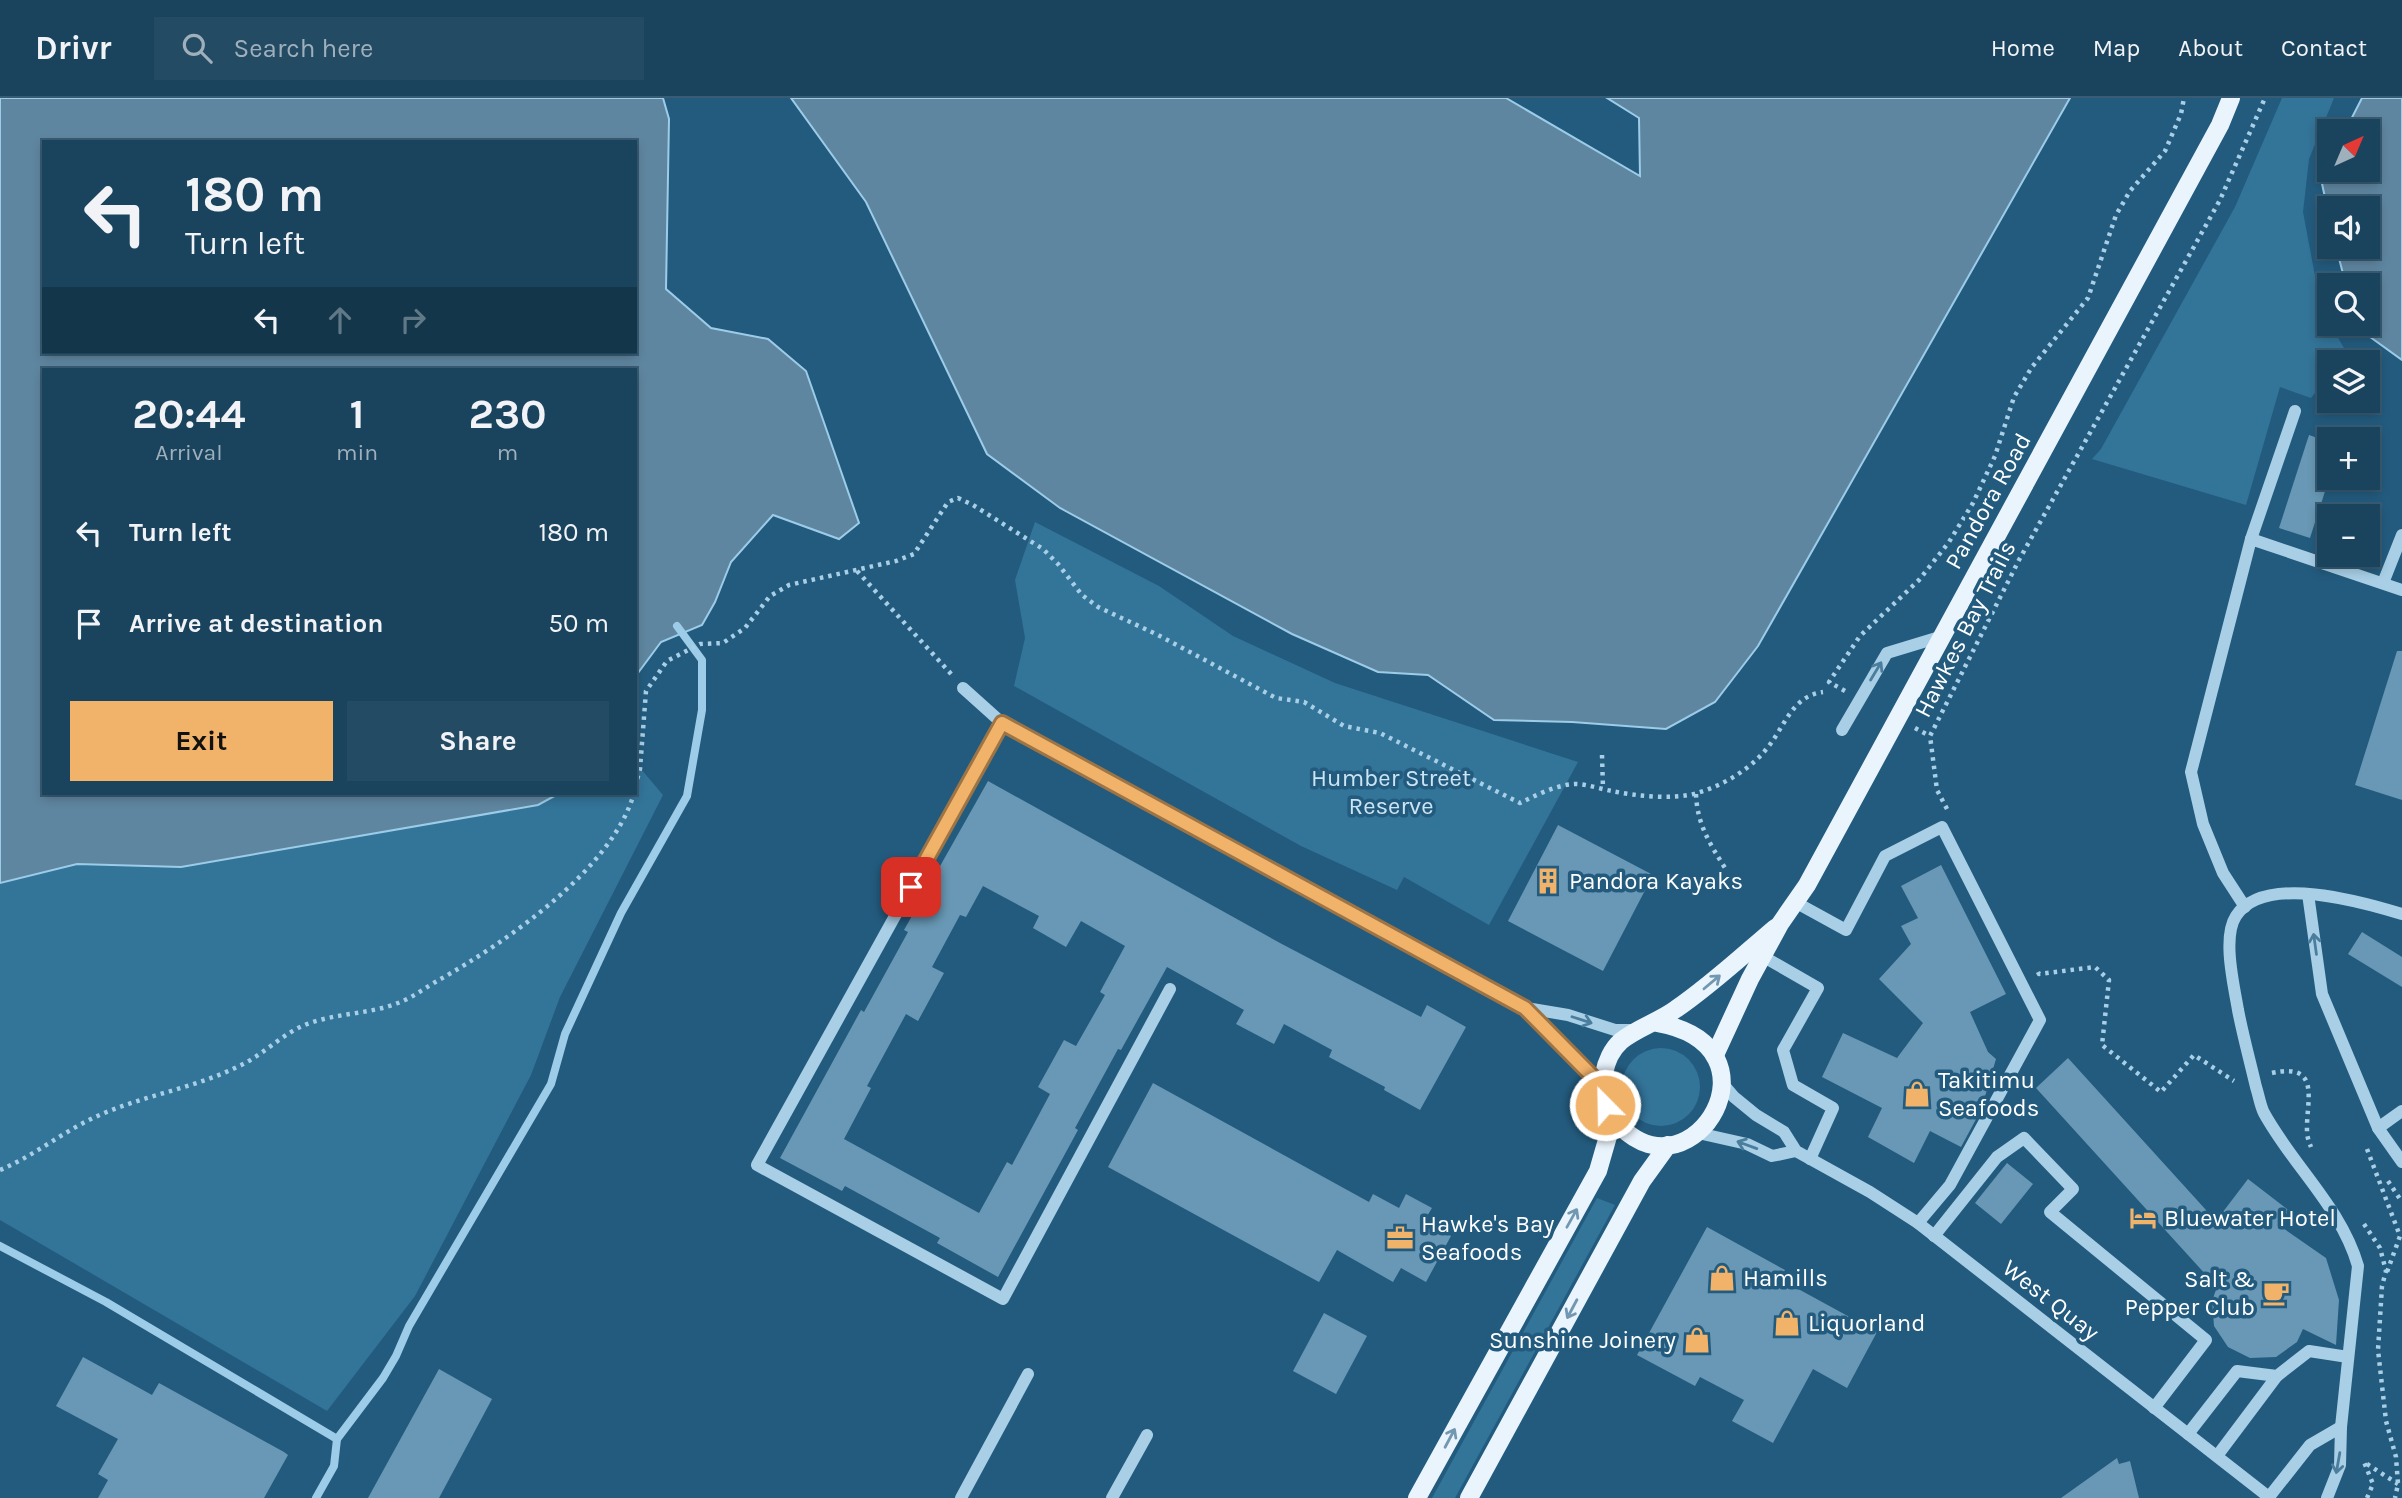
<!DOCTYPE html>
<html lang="en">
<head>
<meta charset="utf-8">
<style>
	body { margin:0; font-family:Karla,sans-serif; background:#234b64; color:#f1f3f6; height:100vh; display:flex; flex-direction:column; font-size:26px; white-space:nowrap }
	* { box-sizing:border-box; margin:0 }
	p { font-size:23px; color:#9fb0bc }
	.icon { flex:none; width:38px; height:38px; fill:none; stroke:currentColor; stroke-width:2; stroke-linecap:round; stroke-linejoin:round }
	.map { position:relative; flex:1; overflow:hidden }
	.drawer { position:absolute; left:42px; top:270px; width:595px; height:427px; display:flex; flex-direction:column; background:#1a445e; border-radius:0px; box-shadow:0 4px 10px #0003,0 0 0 2px #385c73 }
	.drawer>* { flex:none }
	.guide { position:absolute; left:42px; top:42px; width:595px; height:214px; border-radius:0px; box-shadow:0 4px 10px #0003,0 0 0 2px #385c73; background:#1a445e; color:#f1f3f6; overflow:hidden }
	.needle { width:46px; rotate:44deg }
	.fabs { position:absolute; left:2317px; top:21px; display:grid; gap:14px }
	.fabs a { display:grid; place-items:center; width:63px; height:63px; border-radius:0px; background:#1a445e; box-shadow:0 4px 10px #0003,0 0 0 2px #385c73; font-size:35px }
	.pin { position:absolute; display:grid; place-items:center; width:60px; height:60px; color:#fff; margin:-30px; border-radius:14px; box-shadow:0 4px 10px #0006 }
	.me { position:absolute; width:77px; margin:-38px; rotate:337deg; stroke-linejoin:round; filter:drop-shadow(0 0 5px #0008) }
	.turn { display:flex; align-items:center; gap:24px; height:147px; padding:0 28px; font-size:32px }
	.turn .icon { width:91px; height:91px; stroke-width:2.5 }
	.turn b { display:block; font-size:49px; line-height:60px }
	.lanes { display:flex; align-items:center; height:66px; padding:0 28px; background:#0003; justify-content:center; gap:35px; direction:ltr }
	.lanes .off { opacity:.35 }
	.eta { display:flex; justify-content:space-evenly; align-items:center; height:119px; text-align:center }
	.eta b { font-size:42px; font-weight:700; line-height:49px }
	.primary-button { display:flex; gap:14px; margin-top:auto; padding:14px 28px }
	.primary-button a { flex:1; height:80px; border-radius:0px; background:#f1b26a; color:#111; font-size:28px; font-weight:700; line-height:80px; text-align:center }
	.primary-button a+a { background:#234b64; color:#f1f3f6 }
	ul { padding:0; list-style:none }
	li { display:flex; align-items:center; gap:21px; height:91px; padding:0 28px }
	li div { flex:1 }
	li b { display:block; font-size:26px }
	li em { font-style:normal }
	header { display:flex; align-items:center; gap:42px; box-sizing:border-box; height:98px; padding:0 35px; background:#1a445e; border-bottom:2px solid #385c73 }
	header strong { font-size:33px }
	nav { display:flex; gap:38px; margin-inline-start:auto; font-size:24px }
	.search { width:490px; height:63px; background:#234b64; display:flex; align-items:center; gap:18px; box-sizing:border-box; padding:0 24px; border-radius:0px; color:#9fb0bc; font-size:26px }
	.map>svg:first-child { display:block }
</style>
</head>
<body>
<header>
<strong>Drivr</strong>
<div class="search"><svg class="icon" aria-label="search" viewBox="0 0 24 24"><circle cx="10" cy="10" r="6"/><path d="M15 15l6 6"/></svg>Search here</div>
<nav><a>Home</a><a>Map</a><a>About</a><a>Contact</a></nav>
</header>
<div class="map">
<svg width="2402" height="1400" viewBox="0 0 2402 1400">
	<rect width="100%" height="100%" fill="#235b7e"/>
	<g fill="#337499" fill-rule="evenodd">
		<path d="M 0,0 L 663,0 L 669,21 L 666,191 L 711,230 L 768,241 L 806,273 L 859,425 L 839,441 L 773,417 L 731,464 L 715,504 L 702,527 L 661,544 L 635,579 L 635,271 L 44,271 L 44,695 L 635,695 L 635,664 L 663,697 L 560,899 L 531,977 L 415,1198 L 327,1313 L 0,1122 ZM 44,44 L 635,44 L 635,254 L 44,254 Z"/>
		<path d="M 2282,0 L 2334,0 L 2309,61 L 2303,114 L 2321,210 L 2348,257 L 2341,264 L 2329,264 L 2329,277 L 2311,300 L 2280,289 L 2246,407 L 2092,361 L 2101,351 L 2235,109 Z"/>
		<path d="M 1035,424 L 1159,488 L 1233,538 L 1335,585 L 1578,664 L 1489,827 L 1404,779 L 1397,792 L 1301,748 L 1014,588 L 1025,540 L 1015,482 Z"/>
		<circle cx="1661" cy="989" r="39"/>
		<path d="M 1597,1100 L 1615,1107 L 1455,1400 L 1432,1400 Z"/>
	</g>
	<g fill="#5f86a0" stroke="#9ccce7" stroke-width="2" fill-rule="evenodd">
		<path d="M 0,0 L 663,0 L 669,21 L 666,191 L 711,230 L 768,241 L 806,273 L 859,425 L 839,441 L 773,417 L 731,464 L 715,504 L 702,527 L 661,544 L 635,579 L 635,271 L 44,271 L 44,695 L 560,695 L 538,707 L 181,769 L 77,766 L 0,785 ZM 44,44 L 635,44 L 635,254 L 44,254 Z"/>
		<path d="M 791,0 L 1506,0 L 1640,78 L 1639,20 L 1607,0 L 2070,0 L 1758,548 L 1715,604 L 1666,631 L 1572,624 L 1494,622 L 1428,577 L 1378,574 L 1292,536 L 1060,410 L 987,356 L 866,104 Z"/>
		<path d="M 2362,0 L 2402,0 L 2402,262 L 2359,231 L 2358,226 L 2368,226 L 2368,187 L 2346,187 L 2336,149 L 2368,149 L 2368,110 L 2329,110 L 2329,118 L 2321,81 L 2329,64 L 2329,72 L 2368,72 L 2368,33 L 2345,33 Z"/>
	</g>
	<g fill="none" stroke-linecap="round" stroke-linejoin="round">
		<g stroke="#9ccce7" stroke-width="8">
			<path d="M 0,1148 L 106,1204 L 337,1341"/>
			<path d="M 316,1400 L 334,1368 L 337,1341 L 383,1280 L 396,1258 L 409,1228 L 551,986 L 565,936 L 621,815 L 687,698 L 702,612 L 702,562 L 677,528"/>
		</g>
	</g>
	<g fill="#6898b5" fill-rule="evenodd">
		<path d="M 2309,337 L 2329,344 L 2329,381 L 2310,440 L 2279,430 Z"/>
		<path d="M 2397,553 L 2402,553 L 2402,702 L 2355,687 Z"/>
		<path d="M 988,683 L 1280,845 L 1421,919 L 1427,907 L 1466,929 L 1420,1012 L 1384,992 L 1385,989 L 1329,959 L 1332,952 L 1284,926 L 1274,946 L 1236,926 L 1244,912 L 1167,869 L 1121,952 L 1118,951 L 1075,1030 L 1078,1032 L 998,1179 L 937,1145 L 940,1140 L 845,1088 L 842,1093 L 780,1060 L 861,912 L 864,914 L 908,834 L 904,832 ZM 983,788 L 1039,818 L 1033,830 L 1066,849 L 1081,823 L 1125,848 L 1100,894 L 1105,897 L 1076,948 L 1064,942 L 1038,989 L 1050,996 L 1012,1067 L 1007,1064 L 979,1115 L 844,1041 L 871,990 L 867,988 L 906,916 L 918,923 L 944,875 L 932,869 L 960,817 L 966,819 Z"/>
		<path d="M 1558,727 L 1653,777 L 1603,873 L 1508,823 Z"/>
		<path d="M 1941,767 L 2006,896 L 1970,914 L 1988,954 L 1996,961 L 1981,1012 L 1961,1049 L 1930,1033 L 1914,1065 L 1868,1039 L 1882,1010 L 1822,979 L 1843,935 L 1897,960 L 1923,925 L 1879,881 L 1911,846 L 1901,828 L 1918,820 L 1901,788 Z"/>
		<path d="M 2362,834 L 2402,859 L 2402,889 L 2348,856 Z"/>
		<path d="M 2068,960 L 2216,1123 L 2248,1081 L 2291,1114 L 2280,1128 L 2326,1160 L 2339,1202 L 2336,1247 L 2303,1231 L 2297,1244 L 2276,1259 L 2250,1260 L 2228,1249 L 2214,1228 L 2212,1203 L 2217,1189 L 2036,990 Z"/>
		<path d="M 1153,985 L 1369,1104 L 1373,1096 L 1399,1110 L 1406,1096 L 1432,1110 L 1424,1123 L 1451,1138 L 1426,1184 L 1401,1170 L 1393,1184 L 1337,1152 L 1319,1184 L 1108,1069 Z"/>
		<path d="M 2007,1065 L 2033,1086 L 2001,1126 L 1975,1105 Z"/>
		<path d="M 1707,1129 L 1785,1172 L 1780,1181 L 1877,1234 L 1847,1290 L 1813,1271 L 1773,1345 L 1732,1323 L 1744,1302 L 1700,1279 L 1695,1288 L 1637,1257 Z"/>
		<path d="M 1324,1215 L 1367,1238 L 1336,1296 L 1293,1273 Z"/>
		<path d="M 83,1259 L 152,1297 L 159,1285 L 284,1354 L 288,1357 L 264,1400 L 98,1400 L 108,1382 L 98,1376 L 118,1341 L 56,1308 Z"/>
		<path d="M 439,1271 L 492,1301 L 439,1400 L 368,1400 Z"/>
		<path d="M 2117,1360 L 2119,1366 L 2130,1363 L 2139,1400 L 2061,1400 Z"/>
	</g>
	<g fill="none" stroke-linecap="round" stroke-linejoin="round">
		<g stroke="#a8cfe6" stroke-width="4.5" stroke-dasharray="3.5 5" stroke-linecap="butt">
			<path d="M 857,473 L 953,578"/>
			<path d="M 1845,593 L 1829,584 L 1860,538 L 1919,482 L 1949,444 L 1973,405 L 1995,358 L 2014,299 L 2032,269 L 2088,200 L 2116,117 L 2130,93 L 2165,53 L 2181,16 L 2184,0"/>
			<path d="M 1915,630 L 1930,638"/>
			<path d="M 1602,657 L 1603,691"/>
			<path d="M 635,689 L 640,671 L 646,593 L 667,563 L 700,546 L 723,545 L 745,530 L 770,498 L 789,487 L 896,463 L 914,456 L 948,404 L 958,400 L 973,407 L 1043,451 L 1058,466 L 1082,497 L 1098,509 L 1158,537 L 1276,600 L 1304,604 L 1344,628 L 1380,635 L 1520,705 C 1537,697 1555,687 1575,686 C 1587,686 1600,691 1612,693 C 1635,698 1675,702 1697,695 C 1724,687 1751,671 1768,649 C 1785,628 1792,598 1823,594"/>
			<path d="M 1696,696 C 1697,726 1710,746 1725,770"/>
			<path d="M 1947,711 L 1937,692 L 1930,638 L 2019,462 L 2220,102 L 2265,0"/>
			<path d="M 2038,874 L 2039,876 L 2095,869 L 2109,882 L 2102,947 L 2161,994 L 2194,957 L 2234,983"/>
			<path d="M 2272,975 C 2322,964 2306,1003 2307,1033 C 2307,1039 2309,1044 2311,1049"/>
			<path d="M 2367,1051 L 2400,1138 L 2387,1174"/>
			<path d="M 0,1072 C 36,1057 66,1031 102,1016 C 146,997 194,990 237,969 C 263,958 283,934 310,925 C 338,915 370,916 398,905 C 412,900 426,889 439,882 C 506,844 613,771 634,695"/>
			<path d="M 2388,1083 L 2402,1104"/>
			<path d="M 2364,1126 L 2380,1150 L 2386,1173 L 2382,1188 L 2378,1252 L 2386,1323 L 2396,1359 L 2398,1386 L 2395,1400"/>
			<path d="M 2367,1400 L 2373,1386 L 2364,1364 L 2398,1386"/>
		</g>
		<g stroke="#a8cfe6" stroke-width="12">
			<path d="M 2251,441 L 2402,492"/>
			<path d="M 2383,485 L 2402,437"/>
			<path d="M 963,590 L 1002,625 L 1525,910 L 1602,988"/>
			<path d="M 1002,625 L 757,1067 L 1003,1201 L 1170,891"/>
			<path d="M 1842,632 L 1887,555 L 1943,538"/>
			<path d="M 2308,796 L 2322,896 L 2378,1030 L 2402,1064"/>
			<path d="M 1795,804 L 1846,832 L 1885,758 L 1942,729 L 2040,922 L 1950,1087 L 1918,1125"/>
			<path d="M 2245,809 L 2223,775 L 2203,726 L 2191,674 L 2251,441 L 2295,313"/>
			<path d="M 1764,859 L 1818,890 L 1783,952 L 1793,987 L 1833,1010 L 1810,1061"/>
			<path d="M 1526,910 L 1568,917 L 1615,932 L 1637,932"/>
			<path d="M 1722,985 L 1734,999 L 1756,1017 L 1784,1034 L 1796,1053 L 1870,1094 L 1918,1125 L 2270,1400"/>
			<path d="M 2378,1030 L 2402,1013"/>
			<path d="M 1698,1035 L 1747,1046 L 1772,1058 L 1796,1053"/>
			<path d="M 1934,1138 L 1997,1059 L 2024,1040 L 2073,1091 L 2050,1114 L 2206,1242 L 2154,1310"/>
			<path d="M 2188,1336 L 2237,1273 L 2277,1278 L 2309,1253 L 2348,1259"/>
			<path d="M 2217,1358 L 2277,1278"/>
			<path d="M 2269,1399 L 2310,1347 L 2341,1329"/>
			<path d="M 961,1400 L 1028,1276"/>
			<path d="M 1112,1400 L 1147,1337"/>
			<path d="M 2327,1400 L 2340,1367 L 2341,1329 L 2358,1168 C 2341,1109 2293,1068 2264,1015 C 2260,1007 2259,998 2256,989 C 2250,963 2243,938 2238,912 C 2234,888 2222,839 2236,818 C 2264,775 2363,804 2402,816"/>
		</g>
		<g stroke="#e9f4fd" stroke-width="18">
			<path d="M 1657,925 C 1787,948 1693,1101 1621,1029 C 1606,1014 1600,997 1604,976 C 1606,964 1612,951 1621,943 C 1637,930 1658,924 1676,911 C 1711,887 1742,858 1775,830"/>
			<path d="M 1715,957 L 1750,881 L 1780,826 L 1807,787 L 2220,27 L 2231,0"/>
			<path d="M 1417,1400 L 1598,1073 L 1613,1021"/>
			<path d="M 1469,1400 L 1642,1083 L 1668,1047"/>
		</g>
	</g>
	<defs><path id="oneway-shaft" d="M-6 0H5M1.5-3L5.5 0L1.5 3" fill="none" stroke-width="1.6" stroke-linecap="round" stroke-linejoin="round" transform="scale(1.75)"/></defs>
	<g stroke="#4b7e9d">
		<use href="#oneway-shaft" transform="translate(1876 573) rotate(-59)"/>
		<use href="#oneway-shaft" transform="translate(2315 846) rotate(-98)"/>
		<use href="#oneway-shaft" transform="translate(1582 922) rotate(18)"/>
		<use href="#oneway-shaft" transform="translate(1747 1047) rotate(-160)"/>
		<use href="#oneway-shaft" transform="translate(2338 1365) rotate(100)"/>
	</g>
	<g stroke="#7298b1">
		<use href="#oneway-shaft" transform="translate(1712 884) rotate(-40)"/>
		<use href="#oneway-shaft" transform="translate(1572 1120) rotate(-61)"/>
		<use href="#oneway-shaft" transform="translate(1572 1211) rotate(118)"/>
		<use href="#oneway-shaft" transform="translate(1450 1340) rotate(-62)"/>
	</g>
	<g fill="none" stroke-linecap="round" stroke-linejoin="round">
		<g stroke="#9d7445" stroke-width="18">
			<path id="route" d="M 911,789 L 1002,625 L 1525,910 L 1602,988 L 1605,1007"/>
		</g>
		<use href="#route" stroke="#f1b26a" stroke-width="12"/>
	</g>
	<defs>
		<g id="building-bare" transform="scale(2.1)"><path d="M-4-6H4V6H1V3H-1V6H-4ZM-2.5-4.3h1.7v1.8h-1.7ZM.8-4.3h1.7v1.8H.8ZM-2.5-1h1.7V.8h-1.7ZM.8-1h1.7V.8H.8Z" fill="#f1b26a" stroke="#235b7e" stroke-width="2.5" paint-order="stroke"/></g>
		<g id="shop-bare" transform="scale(2.1)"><path d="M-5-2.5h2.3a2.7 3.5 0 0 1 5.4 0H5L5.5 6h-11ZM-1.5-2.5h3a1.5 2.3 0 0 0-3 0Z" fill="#f1b26a" stroke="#235b7e" stroke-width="2.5" paint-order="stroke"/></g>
		<g id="hotel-bare" transform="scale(2.1)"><path d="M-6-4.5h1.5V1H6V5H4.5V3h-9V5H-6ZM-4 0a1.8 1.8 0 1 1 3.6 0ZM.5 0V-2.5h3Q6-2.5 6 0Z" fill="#f1b26a" stroke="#235b7e" stroke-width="2.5" paint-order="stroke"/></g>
		<g id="office-bare" transform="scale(2.1)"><path d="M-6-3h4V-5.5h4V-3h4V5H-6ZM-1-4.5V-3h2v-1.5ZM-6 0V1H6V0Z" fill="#f1b26a" stroke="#235b7e" stroke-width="2.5" paint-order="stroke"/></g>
		<g id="cafe-bare" transform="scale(2.1)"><path d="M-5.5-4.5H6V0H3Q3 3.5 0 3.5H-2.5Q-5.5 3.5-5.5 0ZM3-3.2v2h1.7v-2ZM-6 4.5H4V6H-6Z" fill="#f1b26a" stroke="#235b7e" stroke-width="2.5" paint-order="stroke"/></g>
	</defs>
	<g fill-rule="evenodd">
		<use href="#building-bare" x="1548" y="783"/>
		<use href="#shop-bare" x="1917" y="996"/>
		<use href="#hotel-bare" x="2143" y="1120"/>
		<use href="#office-bare" x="1400" y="1140"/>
		<use href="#shop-bare" x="1722" y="1180"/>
		<use href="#cafe-bare" x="2276" y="1195"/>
		<use href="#shop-bare" x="1787" y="1225"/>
		<use href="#shop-bare" x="1697" y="1242"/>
	</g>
	<g text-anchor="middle" stroke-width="7" stroke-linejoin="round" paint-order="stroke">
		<g font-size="24" fill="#fff" stroke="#235b7e">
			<text transform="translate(1988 403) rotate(-61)" y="8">Pandora Road</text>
			<text transform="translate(1965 531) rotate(-63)" y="8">Hawkes Bay Trails</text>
			<text transform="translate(2051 1202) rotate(38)" y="8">West Quay</text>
		</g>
		<g font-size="24" fill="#cbe5f5" stroke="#235b7e">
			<text x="1391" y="688">Humber Street<tspan x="1391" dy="28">Reserve</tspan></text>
		</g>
		<g font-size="24" fill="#fff" stroke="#235b7e" text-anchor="start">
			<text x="1569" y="791">Pandora Kayaks</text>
			<text x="1938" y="990">Takitimu<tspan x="1938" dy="28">Seafoods</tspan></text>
			<text x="2164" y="1128">Bluewater Hotel</text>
			<text x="1421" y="1134">Hawke's Bay<tspan x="1421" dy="28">Seafoods</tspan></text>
			<text x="1743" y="1188">Hamills</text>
			<text x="2255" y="1189" text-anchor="end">Salt &amp;<tspan x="2255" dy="28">Pepper Club</tspan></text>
			<text x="1808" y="1233">Liquorland</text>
			<text x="1676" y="1250" text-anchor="end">Sunshine Joinery</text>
		</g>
	</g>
</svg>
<div class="fabs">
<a><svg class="needle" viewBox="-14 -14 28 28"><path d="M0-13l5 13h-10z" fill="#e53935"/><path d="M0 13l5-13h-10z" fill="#9fb0bc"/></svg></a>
<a><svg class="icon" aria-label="sound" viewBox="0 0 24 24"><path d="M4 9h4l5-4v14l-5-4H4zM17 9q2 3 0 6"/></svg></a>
<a><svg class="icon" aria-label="search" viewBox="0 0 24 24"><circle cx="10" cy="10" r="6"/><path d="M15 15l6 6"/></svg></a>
<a><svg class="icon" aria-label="layers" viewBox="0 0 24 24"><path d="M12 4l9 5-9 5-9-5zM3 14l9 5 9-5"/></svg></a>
<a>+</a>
<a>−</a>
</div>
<div class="pin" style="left:911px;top:789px;background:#d93025"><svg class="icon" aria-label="arrive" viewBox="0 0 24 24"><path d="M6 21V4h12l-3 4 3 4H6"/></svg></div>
<svg class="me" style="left:1605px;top:1007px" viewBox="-20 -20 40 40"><circle r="17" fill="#f1b26a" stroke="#fff" stroke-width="3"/><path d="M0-11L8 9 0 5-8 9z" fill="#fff"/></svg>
<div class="guide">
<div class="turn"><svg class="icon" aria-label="left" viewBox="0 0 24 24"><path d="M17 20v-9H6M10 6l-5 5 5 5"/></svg><div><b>180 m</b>Turn left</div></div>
<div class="lanes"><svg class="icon" aria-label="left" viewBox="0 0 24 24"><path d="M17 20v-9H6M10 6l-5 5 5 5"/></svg><svg class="icon off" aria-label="ahead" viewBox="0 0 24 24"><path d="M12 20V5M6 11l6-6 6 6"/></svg><svg class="icon off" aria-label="right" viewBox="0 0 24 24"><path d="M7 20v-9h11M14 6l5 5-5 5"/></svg></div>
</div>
<section class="drawer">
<div class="eta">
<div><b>20:44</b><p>Arrival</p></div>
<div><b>1</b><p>min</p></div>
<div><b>230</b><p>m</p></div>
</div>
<ul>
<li><svg class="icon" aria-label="left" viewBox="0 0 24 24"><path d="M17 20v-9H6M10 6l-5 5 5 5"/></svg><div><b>Turn left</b></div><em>180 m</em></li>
<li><svg class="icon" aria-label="arrive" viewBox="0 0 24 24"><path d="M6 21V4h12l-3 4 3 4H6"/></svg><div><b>Arrive at destination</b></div><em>50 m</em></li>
</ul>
<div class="primary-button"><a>Exit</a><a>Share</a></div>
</section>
</div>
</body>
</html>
